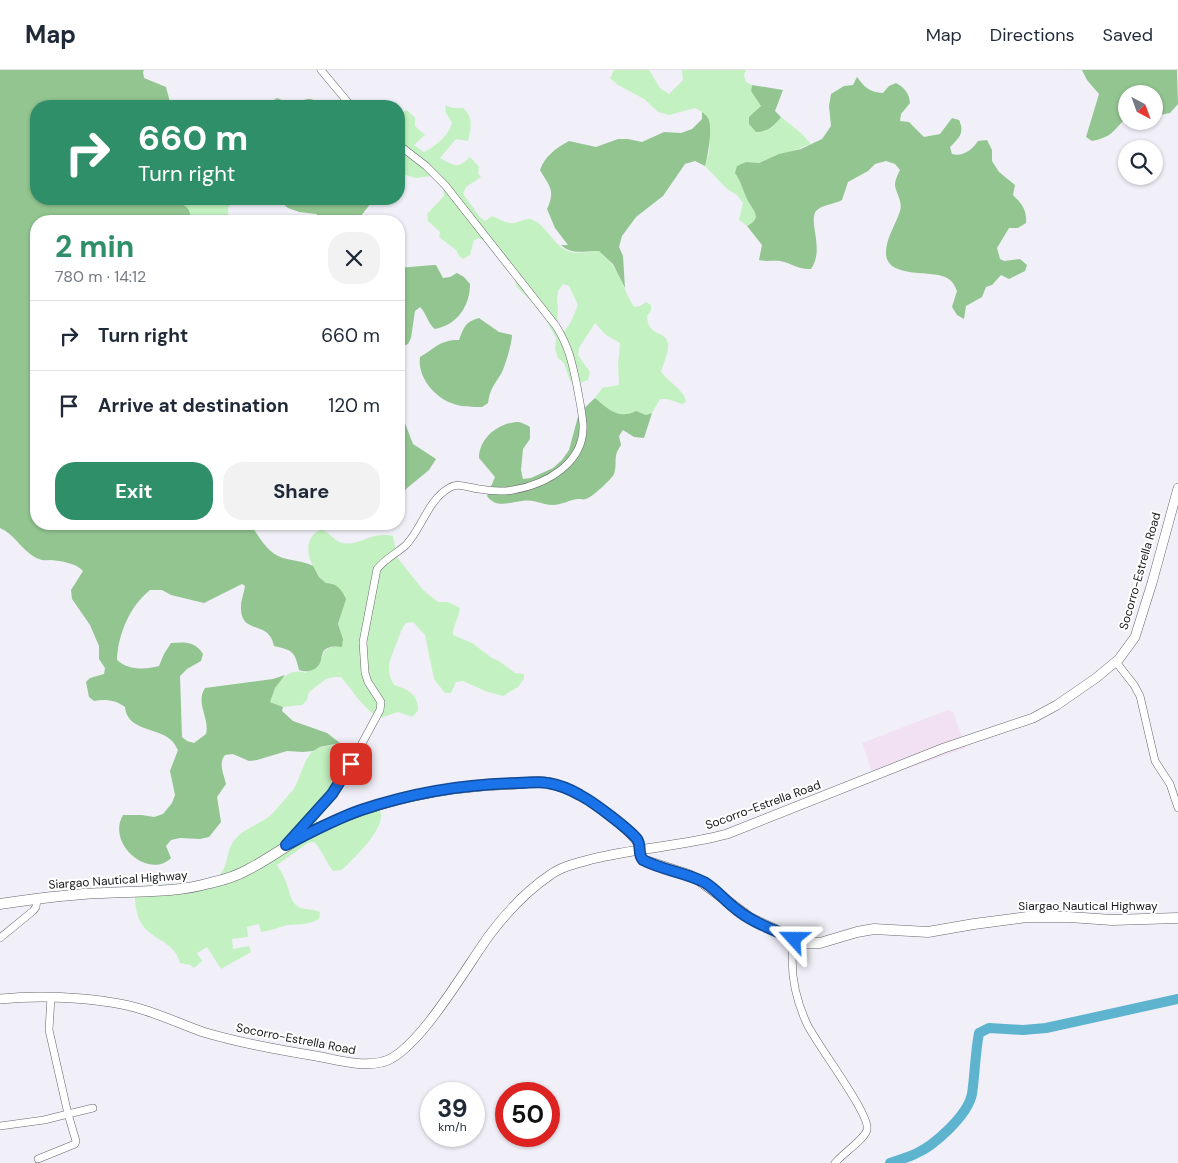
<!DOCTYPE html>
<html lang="en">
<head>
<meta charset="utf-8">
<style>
	body { margin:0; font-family:"DM Sans",sans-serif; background:#f2f2f3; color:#1f2937; height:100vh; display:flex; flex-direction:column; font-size:19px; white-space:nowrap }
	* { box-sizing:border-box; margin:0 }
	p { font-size:16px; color:#747a83 }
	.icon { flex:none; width:28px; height:28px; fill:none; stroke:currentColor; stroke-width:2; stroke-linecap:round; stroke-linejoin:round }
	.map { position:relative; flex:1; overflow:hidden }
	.side { position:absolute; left:30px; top:145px; width:375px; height:315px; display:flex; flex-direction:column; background:#fff; border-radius:20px; box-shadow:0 1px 4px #0004 }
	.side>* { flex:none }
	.hud { position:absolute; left:30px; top:30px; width:375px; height:105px; border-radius:20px; box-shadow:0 1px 4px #0004; background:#2e8f68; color:#fff; overflow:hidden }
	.needle { width:32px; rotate:139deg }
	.controls { position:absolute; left:1118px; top:15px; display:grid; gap:10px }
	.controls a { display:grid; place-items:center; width:45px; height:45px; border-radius:50%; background:#fff; box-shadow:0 1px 4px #0004; font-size:25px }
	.speed { position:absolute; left:420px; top:1012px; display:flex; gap:10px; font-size:25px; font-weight:700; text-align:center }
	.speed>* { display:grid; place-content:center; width:65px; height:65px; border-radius:50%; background:#fff; box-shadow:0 1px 4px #0004; line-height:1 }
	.speed small { font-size:12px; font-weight:400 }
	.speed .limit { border:8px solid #d22; background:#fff; color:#111 }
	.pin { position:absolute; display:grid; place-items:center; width:42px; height:42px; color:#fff; margin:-21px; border-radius:10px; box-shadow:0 2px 8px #0006 }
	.me { position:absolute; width:55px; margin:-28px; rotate:294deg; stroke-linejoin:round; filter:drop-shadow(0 0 4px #0008) }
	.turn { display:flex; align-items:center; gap:18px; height:105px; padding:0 25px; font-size:22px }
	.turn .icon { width:65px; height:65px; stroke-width:2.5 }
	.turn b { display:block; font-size:35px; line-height:42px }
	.round { display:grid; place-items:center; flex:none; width:52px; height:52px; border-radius:20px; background:#f2f2f3 }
	.headline { display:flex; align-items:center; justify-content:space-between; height:85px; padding:0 25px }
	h1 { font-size:30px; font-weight:700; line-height:38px; color:#2e8f68 }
	.cta { display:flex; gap:10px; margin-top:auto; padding:10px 25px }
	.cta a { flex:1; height:58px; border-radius:20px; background:#2e8f68; color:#fff; font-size:20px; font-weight:700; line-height:58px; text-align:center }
	.cta a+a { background:#f2f2f3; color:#1f2937 }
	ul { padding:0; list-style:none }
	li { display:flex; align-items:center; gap:15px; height:70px; padding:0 25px; border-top:1px solid #e0e1e3 }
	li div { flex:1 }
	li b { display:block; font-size:19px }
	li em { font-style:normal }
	header { display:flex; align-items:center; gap:30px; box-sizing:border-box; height:70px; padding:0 25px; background:#fff; border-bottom:1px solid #e0e1e3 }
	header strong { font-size:24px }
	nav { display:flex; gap:28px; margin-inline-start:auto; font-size:18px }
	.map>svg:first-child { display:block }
</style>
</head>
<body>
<header>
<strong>Map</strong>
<nav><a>Map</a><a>Directions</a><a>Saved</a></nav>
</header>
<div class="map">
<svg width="1178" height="1093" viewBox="0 0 1178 1093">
	<rect width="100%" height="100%" fill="#f1f0f8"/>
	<path fill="#f2e1f2" d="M 948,640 L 953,642 L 966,678 L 875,710 L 862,673 Z"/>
	<g fill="#c4f1c1" fill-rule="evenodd">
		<path d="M 614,0 L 649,0 L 660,18 L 669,24 L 683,10 L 682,0 L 746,0 L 744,5 L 746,12 L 752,15 L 751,21 L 761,36 L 755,42 L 763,62 L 772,57 L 781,47 L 801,63 L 811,74 L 759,93 L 746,92 L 735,103 C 741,112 743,120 747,129 C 752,140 764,147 747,156 L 739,150 L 743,133 L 737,125 L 727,119 L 705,96 C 713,75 710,62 702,42 L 695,38 L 669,45 L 658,42 L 644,29 L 618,15 L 610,8 Z"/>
		<path d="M 445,35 L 453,38 L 463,38 C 474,48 471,58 468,71 L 456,69 L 440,88 C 454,96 458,99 470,87 L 479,97 L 478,103 L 481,107 L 466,117 L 463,124 L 480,147 L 485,151 L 492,146 C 499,149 507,154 514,153 C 521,152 526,147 533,150 C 547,156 553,175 568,181 C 577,185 589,181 599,181 C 620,197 621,216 634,237 L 640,236 L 646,232 L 651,235 L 651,241 L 647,246 C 648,268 666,259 668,274 C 669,282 663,294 661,302 C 668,311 686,322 686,332 L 682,334 L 667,329 L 660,329 L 652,343 L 646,345 L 636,341 C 619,350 608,339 595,328 L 602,318 L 619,315 L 618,295 L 620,273 L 606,265 L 595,253 L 579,278 L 578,285 L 590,302 L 588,310 L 577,314 L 570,311 L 564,293 L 558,288 L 555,279 L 556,268 L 542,243 L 517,217 L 514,207 L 486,172 L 479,168 L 474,170 L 470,185 L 463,189 L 459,186 L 456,180 L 439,167 L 440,162 L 428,151 L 427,144 L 444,126 L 443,119 L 431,106 L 416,108 L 399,103 L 399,44 L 407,40 L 415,48 L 415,56 L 425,65 L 414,75 L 424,82 C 436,76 448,66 452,53 L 446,43 ZM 563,214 L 569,216 L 578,235 C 573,247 569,260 557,267 L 558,238 L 557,230 L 558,221 Z"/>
		<path d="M 174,129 L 234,129 L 228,138 L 229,151 L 188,151 L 190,148 L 184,134 Z"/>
		<path d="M 322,459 C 329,463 334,470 342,473 C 359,477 372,460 393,466 L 397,487 L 423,520 L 438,532 L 448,532 L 460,538 C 459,548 453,555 453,565 L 472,573 L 492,588 L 499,591 L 515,603 L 524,604 L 524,609 L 518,617 L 503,626 L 485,621 L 463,611 L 456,612 L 451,623 L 445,623 L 434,609 L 425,565 L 413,552 L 406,553 C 401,560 400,564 397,572 C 391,588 384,599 394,615 C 408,619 419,625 418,641 L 412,647 L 398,642 L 380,648 C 362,638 354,622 341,607 L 334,607 L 326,609 L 309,622 L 307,630 L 302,635 L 283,637 L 270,632 C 274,616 287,596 305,603 L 320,593 C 323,580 327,576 341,577 L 343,569 L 338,554 L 341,545 L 332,513 L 326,513 C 311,501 297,469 322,459 Z"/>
		<path d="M 340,673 C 351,677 355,680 358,692 L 340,721 L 317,747 L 317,753 L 367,733 L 376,733 C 378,736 380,740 381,744 C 383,761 354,788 342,800 L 333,801 C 326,792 322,780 314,772 L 308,773 L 277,795 C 280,800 284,806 286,812 C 290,821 290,834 301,838 C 307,840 313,839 320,842 L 319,849 C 309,855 300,854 288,855 C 279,857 271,861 261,862 L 259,854 L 247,857 L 248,867 L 232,869 L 233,879 L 249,876 L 251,882 L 221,899 L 207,877 L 197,883 L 202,891 L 194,898 L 190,895 L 180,893 C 172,861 133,876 135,821 L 143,816 C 160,814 206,815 218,806 C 228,799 226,782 233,772 C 243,757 261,755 273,743 C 279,736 287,727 293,720 C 301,708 302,693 312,682 C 319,675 331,677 340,673 Z"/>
	</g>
	<g fill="#92c590">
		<path d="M 0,0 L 144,0 L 143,2 L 144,8 L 166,17 L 171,36 L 36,36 L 36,129 L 174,129 C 183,134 195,140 188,151 L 36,151 L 36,454 L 250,454 C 259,466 267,483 283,488 C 293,491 303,491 313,496 L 319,507 L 326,513 C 337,513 342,520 346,529 L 338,554 L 343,569 L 342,577 C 334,576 324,576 322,585 C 321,588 321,591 320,593 C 316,601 306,603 299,600 C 295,582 293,580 274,576 C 273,571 271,566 266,562 C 256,555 242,558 241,540 C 240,532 244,524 245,516 L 242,514 L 204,533 L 171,525 L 162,520 L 150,520 C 130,536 118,564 117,590 C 128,600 145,600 159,596 L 164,584 L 171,573 C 185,572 195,571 203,584 L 201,591 L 187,599 L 180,606 L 182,667 L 187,671 L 194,673 L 206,664 C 210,648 195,633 205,618 L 273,609 L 285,605 L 275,618 L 270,632 L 283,637 L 282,641 L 293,651 L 327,663 L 340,673 L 320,677 L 313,681 L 303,682 L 287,681 L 257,690 L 249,691 L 233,684 L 225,685 C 218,693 224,705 226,714 L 217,727 L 221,752 L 209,767 L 200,769 L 180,768 L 171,770 L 166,776 L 171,788 C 149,810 106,774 123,745 L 142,745 L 154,747 L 163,744 L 172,733 L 175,725 L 170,701 L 178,680 C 176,677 174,672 171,670 C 157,657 127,661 125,637 C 115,630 106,629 94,631 L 89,627 L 86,612 L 90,608 L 104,604 L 105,598 L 99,589 L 99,576 L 90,555 L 72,529 L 71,520 L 83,501 C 76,493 61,491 51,490 C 47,490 43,491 39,489 C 23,483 16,465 0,458 Z"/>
		<path d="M 1082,0 L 1177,0 L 1178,34 L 1170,43 L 1154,46 L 1154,24 L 1126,24 L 1126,48 C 1113,61 1112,67 1092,71 L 1086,67 L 1099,24 L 1087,10 Z"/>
		<path d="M 857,7 C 865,18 870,22 883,23 L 889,16 L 896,13 C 905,18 909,23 910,33 L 901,44 L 900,51 L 909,52 L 924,67 L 940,64 L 952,48 L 959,50 C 965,63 959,68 950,77 L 952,84 C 963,87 972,80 978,71 L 987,70 L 992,80 L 992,91 L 999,102 L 1015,115 L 1013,125 C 1022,134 1027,140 1026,153 L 1018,158 L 1009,158 L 997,178 L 1000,189 L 1004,191 L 1020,189 L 1027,195 L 1025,201 L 1009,209 L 1001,205 L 992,215 L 986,217 L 982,227 L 966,236 L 964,249 L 957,245 L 952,237 L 957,221 C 954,214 952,210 945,207 C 931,200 885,209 886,182 C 886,168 896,154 900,141 C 903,131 896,124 895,115 C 895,110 898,104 900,100 L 895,94 L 886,91 L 875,94 L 868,101 L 848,112 L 842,130 C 835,134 821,135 816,141 C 808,152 825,179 811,199 C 798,200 792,193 780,191 C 772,190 767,192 759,190 L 762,175 L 747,156 C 764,147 752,140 747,129 C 743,120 741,112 735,103 L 737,96 L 746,92 L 759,93 L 779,84 L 801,79 L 822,69 L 831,56 L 829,36 L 831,24 L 844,16 L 853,15 Z"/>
		<path d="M 752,15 L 783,20 L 775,41 L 781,47 C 774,56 768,62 756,62 L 749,54 L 749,47 L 761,36 L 751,21 Z"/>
		<path d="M 277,28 L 293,35 C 307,28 311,26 323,36 L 265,36 Z"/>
		<path d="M 702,42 C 704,44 706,45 708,48 C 713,56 708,86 705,96 L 695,91 L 685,94 L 663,126 L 636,147 L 622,166 L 619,177 L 623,186 L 625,218 L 613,194 L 599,181 C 585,180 573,186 561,175 L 568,175 L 555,158 L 547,139 C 556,120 549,116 540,100 C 545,86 556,78 569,71 L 596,77 L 618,69 L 628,69 L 642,72 L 664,62 L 681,63 L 692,59 L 702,49 Z"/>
		<path d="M 278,129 L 372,129 L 371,133 L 357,151 L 326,151 L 316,144 L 299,142 L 288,138 Z"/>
		<path d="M 433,195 L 436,195 L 443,208 L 450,207 L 457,203 L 464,207 L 470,214 C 470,236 457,255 435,259 C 428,254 427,244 420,237 L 415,241 L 411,268 L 408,274 L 399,278 L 399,198 Z"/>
		<path d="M 479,248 L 499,262 L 512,265 C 512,273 505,297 501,304 C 494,315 490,319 488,333 L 482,337 C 473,337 462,337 454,334 C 435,328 417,307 420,287 C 436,278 439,270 459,270 C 464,257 465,252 479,248 Z"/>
		<path d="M 595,328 C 608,339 619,350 636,341 L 646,345 L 652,343 L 644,368 L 634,367 L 623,360 L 619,366 L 621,375 C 612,388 618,392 614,404 C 612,409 591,428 586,429 C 583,430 581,429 578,429 C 569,430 562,435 552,435 C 542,435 535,429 522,431 C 510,432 496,439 487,426 L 495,407 L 479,388 C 479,368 499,352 519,352 C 523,353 527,355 530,357 L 530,369 L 523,379 L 521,400 L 523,409 L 531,408 L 553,398 L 562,390 L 569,380 L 579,343 Z"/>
		<path d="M 399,343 L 403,348 L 413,374 L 436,389 L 429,400 L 406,419 L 399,432 Z"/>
	</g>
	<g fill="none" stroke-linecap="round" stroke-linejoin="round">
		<path stroke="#5eb3cf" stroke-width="10" d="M 890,1093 C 898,1090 907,1088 915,1084 C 934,1076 968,1045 972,1024 C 975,1004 975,984 979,963 L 989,958 L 1023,960 L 1046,958 L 1178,929"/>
		<g stroke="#66656c" stroke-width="8">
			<g id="minor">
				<path d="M 321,0 L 351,36"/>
				<path d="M 1116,592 L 1134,615 L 1140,626 L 1155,691 L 1170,714 L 1178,738"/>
				<path d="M 288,773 L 332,724 L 351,694 L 380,640 L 381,632 L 368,612 L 365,603 L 363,572 L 377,499 C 387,487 396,484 406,475 C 422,458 428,430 449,418 C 459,412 469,418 479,419 C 490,421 502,422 513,420 C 547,414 585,393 583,354 C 582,341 579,328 577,316 C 572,292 569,277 556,256 L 445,115 L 426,96 L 399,75"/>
				<path d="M 0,868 L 33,841 L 36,837 L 37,829"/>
				<path d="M 794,869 C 789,899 794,926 807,954 C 817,975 871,1045 867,1060 C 864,1070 843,1083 835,1093"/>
				<path d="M 51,927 L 49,960 L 68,1044 L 93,1038"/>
				<path d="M 0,1056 L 44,1050 L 68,1044 L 76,1071 L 75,1074 L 38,1089"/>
			</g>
		</g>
		<g stroke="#66656c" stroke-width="10">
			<path id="tertiary" d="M 0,929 C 42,925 104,927 144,940 C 164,946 183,955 203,962 C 240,973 278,980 316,986 C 338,990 361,997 382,992 C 417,985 469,892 491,863 C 507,842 528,820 550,805 C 562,796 578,793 592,789 C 637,778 683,776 727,764 L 944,678 L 1033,648 L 1057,635 L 1096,608 L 1119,589 L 1135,567 L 1152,513 L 1178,418"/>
		</g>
		<g stroke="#66656c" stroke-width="11">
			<path id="secondary" d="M 0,834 C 34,829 67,824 102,823 C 138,821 175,823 210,813 C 224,810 237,806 249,799 C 273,787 293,770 318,758 C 378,730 444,716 512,714 C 525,713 540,710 553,714 C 582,722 617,748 637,770 C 641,777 637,784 643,790 L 689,805 L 699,810 L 750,848 L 804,873 L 820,873 L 857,862 L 874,859 L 928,862 L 974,854 L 1027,847 L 1069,847 L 1112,850 L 1178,848"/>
		</g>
		<use href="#minor" stroke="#fff" stroke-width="7"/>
		<use href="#tertiary" stroke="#fff" stroke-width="9"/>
		<use href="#secondary" stroke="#fff" stroke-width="10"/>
	</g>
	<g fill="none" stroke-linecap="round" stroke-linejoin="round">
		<g stroke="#114b97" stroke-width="12">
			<path id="route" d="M 351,694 L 332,724 L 286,775 C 311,762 335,749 361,740 C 411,723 466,714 518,713 C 528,713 539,711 548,713 C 559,715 570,719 580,725 C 592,731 629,759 637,769 C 642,776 637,783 643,790 C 662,800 684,802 704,812 C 716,819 725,831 736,839 C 753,853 775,860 794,869"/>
		</g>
		<use href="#route" stroke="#1a73e8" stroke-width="9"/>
	</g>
	<g text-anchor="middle" stroke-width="4" stroke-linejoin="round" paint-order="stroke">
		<g font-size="12" fill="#18171a" stroke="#fff">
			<text transform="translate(1140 501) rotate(-74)" y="4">Socorro-Estrella Road</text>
			<text transform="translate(763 735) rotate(-20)" y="4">Socorro-Estrella Road</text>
			<text transform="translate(118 810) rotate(-4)" y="4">Siargao Nautical Highway</text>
			<text x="1088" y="840">Siargao Nautical Highway</text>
			<text transform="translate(296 969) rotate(11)" y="4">Socorro-Estrella Road</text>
		</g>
	</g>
</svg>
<div class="controls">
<a><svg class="needle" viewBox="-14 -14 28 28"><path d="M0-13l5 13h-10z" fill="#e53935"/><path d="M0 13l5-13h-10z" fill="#747a83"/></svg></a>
<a><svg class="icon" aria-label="search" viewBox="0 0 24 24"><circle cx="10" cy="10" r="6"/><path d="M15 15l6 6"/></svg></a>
</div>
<div class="speed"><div>39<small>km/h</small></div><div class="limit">50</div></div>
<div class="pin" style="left:351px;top:694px;background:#d93025"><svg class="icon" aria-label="arrive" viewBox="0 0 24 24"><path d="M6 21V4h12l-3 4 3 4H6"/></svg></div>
<svg class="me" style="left:794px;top:869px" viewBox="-20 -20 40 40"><path d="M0-17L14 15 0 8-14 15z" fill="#1a73e8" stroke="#fff" stroke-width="4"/></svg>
<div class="hud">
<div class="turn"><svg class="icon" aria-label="right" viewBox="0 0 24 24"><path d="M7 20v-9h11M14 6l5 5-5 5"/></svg><div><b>660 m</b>Turn right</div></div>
</div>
<section class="side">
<div class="headline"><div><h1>2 min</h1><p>780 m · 14:12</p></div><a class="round"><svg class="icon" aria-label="close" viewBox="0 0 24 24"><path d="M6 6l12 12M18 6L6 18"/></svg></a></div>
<ul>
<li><svg class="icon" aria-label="right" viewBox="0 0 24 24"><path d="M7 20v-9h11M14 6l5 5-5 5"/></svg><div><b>Turn right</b></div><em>660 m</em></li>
<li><svg class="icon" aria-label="arrive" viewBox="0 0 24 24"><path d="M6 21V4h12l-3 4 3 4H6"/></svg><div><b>Arrive at destination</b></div><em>120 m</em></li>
</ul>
<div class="cta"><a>Exit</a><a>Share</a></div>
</section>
</div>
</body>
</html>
